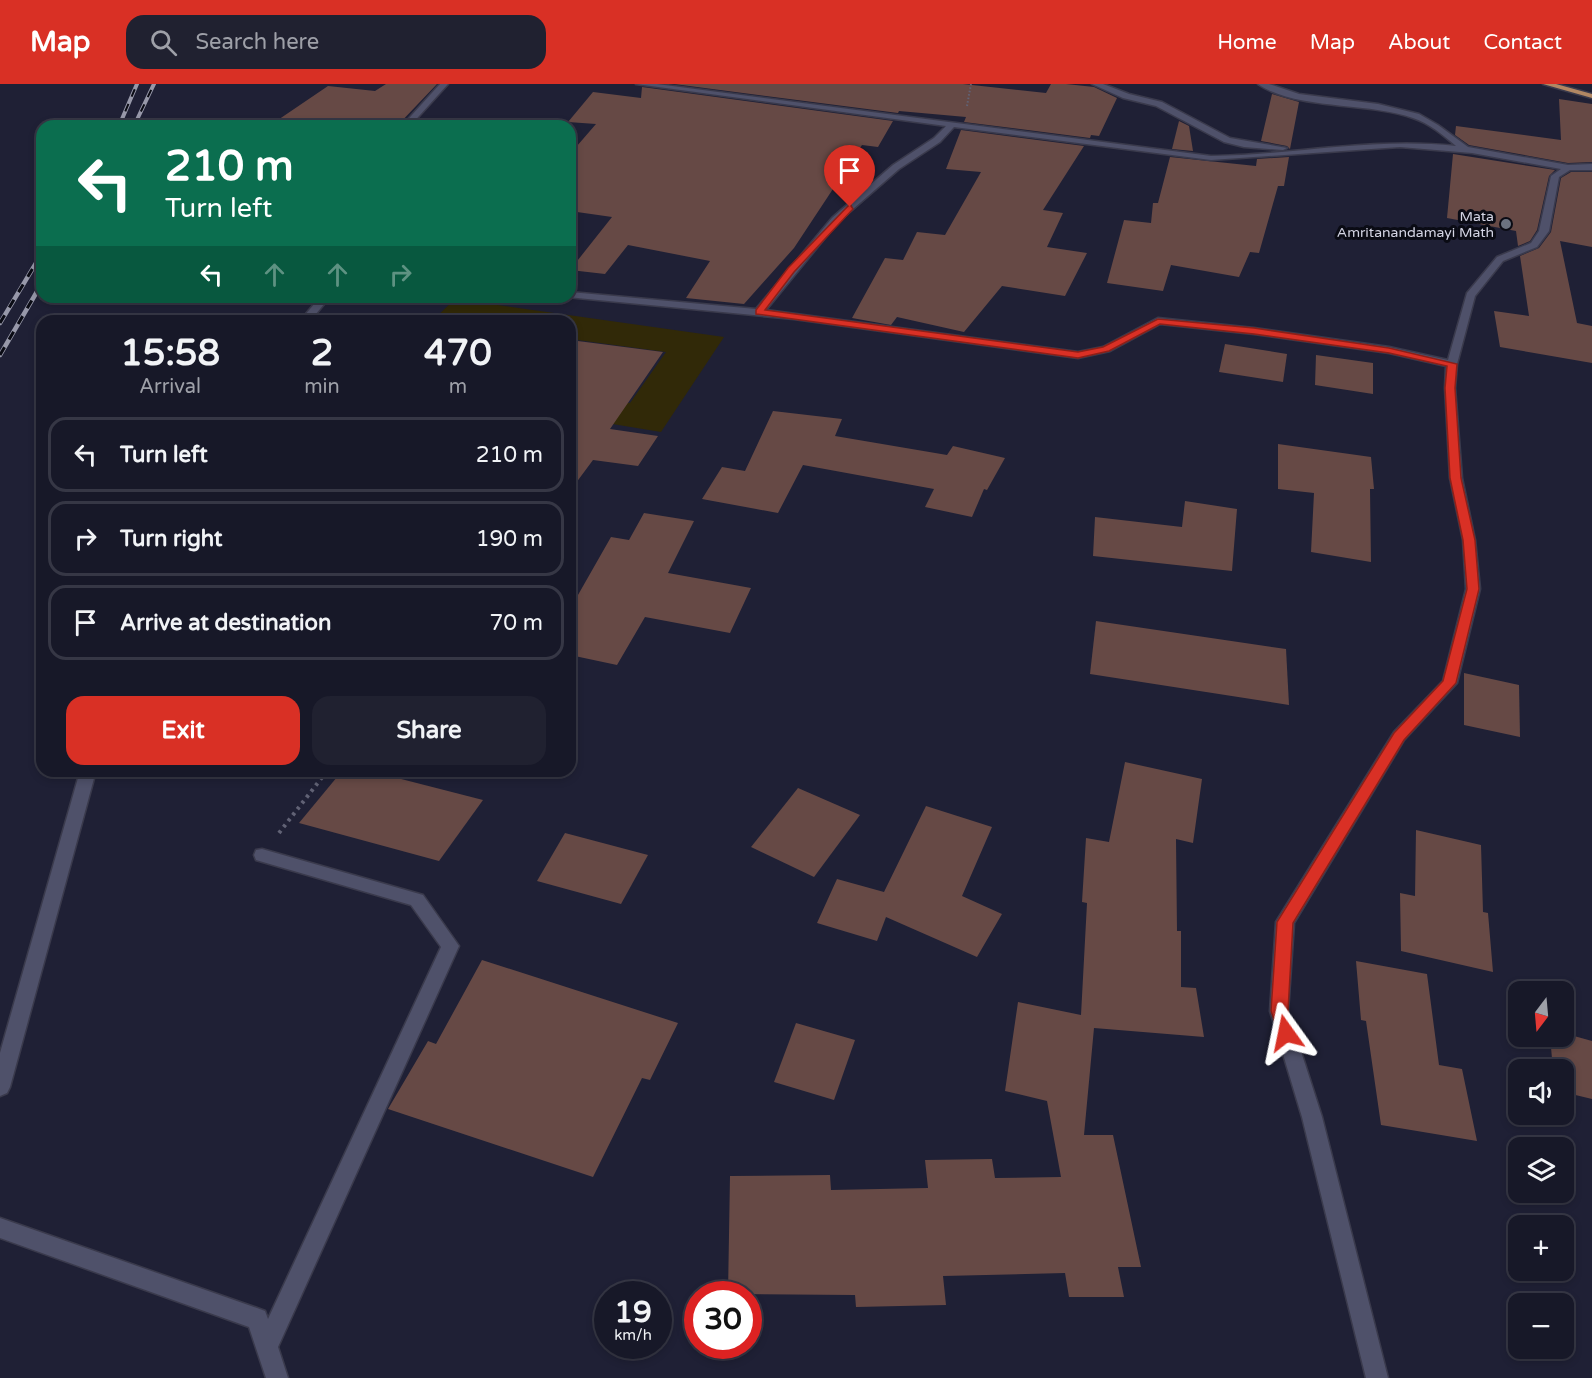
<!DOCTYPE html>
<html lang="en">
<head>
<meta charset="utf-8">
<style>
	body { margin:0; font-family:"Varela Round",sans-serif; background:#202130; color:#f1f3f6; height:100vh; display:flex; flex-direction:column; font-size:22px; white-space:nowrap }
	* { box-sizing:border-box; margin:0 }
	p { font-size:20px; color:#9ea0a8 }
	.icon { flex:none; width:33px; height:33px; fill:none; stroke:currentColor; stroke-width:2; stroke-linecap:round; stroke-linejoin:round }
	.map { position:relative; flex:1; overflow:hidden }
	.details { position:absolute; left:36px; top:231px; width:540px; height:462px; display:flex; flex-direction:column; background:#171828; border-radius:18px; box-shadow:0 3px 9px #0003,0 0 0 2px #363745 }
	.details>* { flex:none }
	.top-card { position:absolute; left:36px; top:36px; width:540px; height:183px; border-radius:18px; box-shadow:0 3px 9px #0003,0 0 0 2px #363745; background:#0b6e4f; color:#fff; overflow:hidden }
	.needle { width:39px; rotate:196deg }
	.fabs { position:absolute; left:1508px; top:897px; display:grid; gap:12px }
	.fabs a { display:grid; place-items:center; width:66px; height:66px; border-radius:12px; background:#171828; box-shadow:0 3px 9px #0003,0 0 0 2px #363745; font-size:30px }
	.speed { position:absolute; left:594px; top:1197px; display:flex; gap:12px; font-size:30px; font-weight:700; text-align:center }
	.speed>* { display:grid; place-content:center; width:78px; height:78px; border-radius:50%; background:#171828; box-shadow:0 3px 9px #0003,0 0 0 2px #363745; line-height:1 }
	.speed small { font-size:15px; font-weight:400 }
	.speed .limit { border:9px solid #d22; background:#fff; color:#111 }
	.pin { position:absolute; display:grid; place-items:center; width:51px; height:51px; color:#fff; margin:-62px -26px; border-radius:50% 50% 50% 0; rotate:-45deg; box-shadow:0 0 6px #0007 }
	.pin .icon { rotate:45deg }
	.me { position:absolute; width:66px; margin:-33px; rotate:348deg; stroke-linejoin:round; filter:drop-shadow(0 0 4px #0008) }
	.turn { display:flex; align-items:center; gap:21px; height:126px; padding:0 30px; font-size:27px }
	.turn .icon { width:78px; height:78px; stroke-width:2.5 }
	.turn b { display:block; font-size:42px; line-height:51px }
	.lanes { display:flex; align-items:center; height:57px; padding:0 30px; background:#0003; justify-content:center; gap:30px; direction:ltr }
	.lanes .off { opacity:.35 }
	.eta { display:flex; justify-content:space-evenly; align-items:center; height:102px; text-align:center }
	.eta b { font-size:36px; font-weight:700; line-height:42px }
	.primary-button { display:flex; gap:12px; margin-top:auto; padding:12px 30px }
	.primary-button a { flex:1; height:69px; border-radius:18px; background:#d93025; color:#fff; font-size:24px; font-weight:700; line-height:69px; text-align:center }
	.primary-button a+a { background:#202130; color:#f1f3f6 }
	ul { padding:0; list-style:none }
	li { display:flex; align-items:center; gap:18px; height:75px; margin:0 12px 9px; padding:0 18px; border:3px solid #363745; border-radius:18px }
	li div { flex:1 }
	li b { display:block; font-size:22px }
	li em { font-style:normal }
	header { display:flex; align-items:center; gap:36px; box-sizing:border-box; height:84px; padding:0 30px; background:#d93025; color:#fff }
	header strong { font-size:28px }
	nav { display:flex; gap:33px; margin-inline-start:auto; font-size:21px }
	.search { width:420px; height:54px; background:#202130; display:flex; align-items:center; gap:15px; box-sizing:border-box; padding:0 21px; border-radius:18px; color:#9ea0a8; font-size:22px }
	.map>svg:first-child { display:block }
</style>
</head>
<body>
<header>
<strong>Map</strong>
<div class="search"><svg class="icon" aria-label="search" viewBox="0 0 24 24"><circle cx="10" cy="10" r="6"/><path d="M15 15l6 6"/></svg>Search here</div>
<nav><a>Home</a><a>Map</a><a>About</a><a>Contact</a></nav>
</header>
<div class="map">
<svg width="1592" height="1294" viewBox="0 0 1592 1294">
	<rect width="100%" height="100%" fill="#1f2035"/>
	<path fill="#312908" d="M 455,215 L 724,253 L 661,348 L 570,333 L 570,310 L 630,319 L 666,268 L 570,255 L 570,237 L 432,237 Z"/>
	<g fill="#664945">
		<path d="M 386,0 L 437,0 L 397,42 L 269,42 L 328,2 L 375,7 Z"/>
		<path d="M 674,0 L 963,0 L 1046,9 L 1051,0 L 1066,0 L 1094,3 L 1117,14 L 1099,52 L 1091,51 L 1090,54 L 964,38 L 966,33 L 899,27 L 898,29 Z"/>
		<path d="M 642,3 L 893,37 L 878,63 L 862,61 L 794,164 L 744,220 L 686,214 L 710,177 L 628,161 L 605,190 L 570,186 L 612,133 L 570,127 L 570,70 L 596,40 L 568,38 L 593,8 L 641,14 Z"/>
		<path d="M 1272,10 L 1299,18 L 1290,65 L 1287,62 L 1261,57 Z"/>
		<path d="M 1559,15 L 1592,20 L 1592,78 L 1568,79 L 1469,61 L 1455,51 L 1456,42 L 1561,56 Z"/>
		<path d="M 1179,37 L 1189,42 L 1193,67 L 1172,65 Z"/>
		<path d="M 961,46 L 1084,62 L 1043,126 L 1063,129 L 1047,163 L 1087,169 L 1065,212 L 1002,202 L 964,248 L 897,233 L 891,241 L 852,234 L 885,174 L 903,176 L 917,148 L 945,151 L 981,88 L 946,85 Z"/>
		<path d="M 1453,70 L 1555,86 L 1549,92 L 1537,146 L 1530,157 L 1518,162 L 1516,147 L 1447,134 Z"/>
		<path d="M 1170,73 L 1256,82 L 1257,75 L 1289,73 L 1284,102 L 1278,102 L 1259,169 L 1250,168 L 1239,193 L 1171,181 L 1163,207 L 1107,199 L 1124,136 L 1151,139 L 1153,119 L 1158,119 Z"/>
		<path d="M 1571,88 L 1592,88 L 1592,163 L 1560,157 L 1577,239 L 1592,242 L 1592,279 L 1500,263 L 1494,227 L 1529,232 L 1520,172 L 1539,164 L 1551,148 L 1561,94 Z"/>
		<path d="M 570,256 L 663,268 L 610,345 L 658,352 L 638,382 L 593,376 L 570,407 Z"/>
		<path d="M 1225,260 L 1287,270 L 1283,298 L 1219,288 Z"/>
		<path d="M 1316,271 L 1373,279 L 1373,310 L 1315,301 Z"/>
		<path d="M 773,327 L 842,335 L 835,352 L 947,371 L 953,362 L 1005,374 L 987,406 L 984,405 L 972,433 L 925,423 L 934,405 L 803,381 L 778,429 L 702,415 L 722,383 L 745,387 Z"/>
		<path d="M 1278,360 L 1371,373 L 1374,405 L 1370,405 L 1371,478 L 1311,468 L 1314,409 L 1278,405 Z"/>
		<path d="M 1185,417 L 1237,425 L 1232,487 L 1093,472 L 1095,433 L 1182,443 Z"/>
		<path d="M 644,429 L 694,437 L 668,489 L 751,504 L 730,549 L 645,533 L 617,581 L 570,571 L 570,525 L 611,453 L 629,456 Z"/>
		<path d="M 1096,537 L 1286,565 L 1289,621 L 1090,590 Z"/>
		<path d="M 1464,589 L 1519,601 L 1520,653 L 1464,641 Z"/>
		<path d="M 1125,678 L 1202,695 L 1193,759 L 1176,755 L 1177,847 L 1181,847 L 1181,903 L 1196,904 L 1204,953 L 1094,944 L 1084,1051 L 1113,1051 L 1141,1183 L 1118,1183 L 1124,1213 L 1069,1213 L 1065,1189 L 943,1192 L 946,1221 L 856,1223 L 855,1211 L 728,1210 L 730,1092 L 830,1091 L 831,1106 L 928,1104 L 925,1076 L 992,1075 L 995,1094 L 1061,1093 L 1047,1017 L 1005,1007 L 1018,918 L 1081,931 L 1087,819 L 1082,818 L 1086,754 L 1109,758 Z"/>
		<path d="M 342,687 L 370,687 L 483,716 L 439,777 L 299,739 Z"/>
		<path d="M 798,704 L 860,731 L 814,793 L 751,763 Z"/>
		<path d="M 926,722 L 992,743 L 962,812 L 1002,830 L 977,873 L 886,833 L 877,857 L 817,839 L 837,795 L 884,808 Z"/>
		<path d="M 1416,746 L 1481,761 L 1483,828 L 1488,829 L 1493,888 L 1401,867 L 1400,809 L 1415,812 Z"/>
		<path d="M 565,749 L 648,771 L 621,820 L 537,797 Z"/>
		<path d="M 482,876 L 678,939 L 650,996 L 642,994 L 593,1093 L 388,1025 L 428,957 L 436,960 Z"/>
		<path d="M 1356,877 L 1427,890 L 1439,981 L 1462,985 L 1477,1057 L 1381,1041 L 1366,937 L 1361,936 Z"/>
		<path d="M 796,939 L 855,956 L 834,1016 L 774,998 Z"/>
		<path d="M 1550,952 L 1574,952 L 1592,957 L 1592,1015 L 1563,1008 L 1563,986 L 1553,986 Z"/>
	</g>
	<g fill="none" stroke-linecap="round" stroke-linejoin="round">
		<g stroke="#3a3a4c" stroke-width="3">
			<g id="street">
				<path d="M 440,0 L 448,0 L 410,42 L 402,42 Z"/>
				<path d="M 636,0 L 657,0 L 1211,72 C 1293,71 1373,53 1456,62 C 1443,51 1429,39 1413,34 C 1368,18 1295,26 1258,0 L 1269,0 L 1299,10 L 1378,20 L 1419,30 L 1438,41 L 1468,63 L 1568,81 L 1592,80 L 1592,86 L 1570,86 L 1559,93 L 1549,147 L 1537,163 L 1503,177 L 1475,212 L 1457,280 L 1455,304 L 1462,394 L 1475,456 L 1480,505 L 1457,599 L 1404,656 L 1294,839 L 1288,927 L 1322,1033 L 1388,1294 L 1366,1294 L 1302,1033 L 1270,927 L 1276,838 L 1279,833 L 1394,648 L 1443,597 L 1466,505 L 1463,456 L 1450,394 L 1445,304 L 1446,282 L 1389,269 L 1254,250 L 1160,240 L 1110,267 L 1078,274 L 794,235 L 567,213 L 570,213 L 570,208 L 756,225 L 832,134 L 893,81 L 934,54 L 946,42 ZM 954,43 L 1211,76 L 1400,63 L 1472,69 L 1561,85 L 1551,92 L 1539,147 L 1531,159 L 1497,173 L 1467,209 L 1448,276 L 1389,263 L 1254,244 L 1158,234 L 1103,263 L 1078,268 L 766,226 L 838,138 L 899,85 L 940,58 Z"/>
				<path d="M 1092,0 L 1103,0 L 1129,10 L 1162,18 L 1230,54 L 1287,64 L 1283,66 L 1244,63 L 1224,58 L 1156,22 L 1123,14 Z"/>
				<path d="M 320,213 L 330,213 L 310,237 L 300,237 Z"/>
				<path d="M 80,687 L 96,687 L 10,1003 L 7,1009 L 0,1012 L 0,969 Z"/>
				<path d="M 262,765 L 423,811 L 459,862 L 278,1263 L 288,1294 L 266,1294 L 249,1243 L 0,1154 L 0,1134 L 257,1224 L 265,1227 L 268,1235 L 441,863 L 411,821 L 256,776 L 254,771 L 256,766 Z"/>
			</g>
		</g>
		<g stroke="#3a3a4c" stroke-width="3">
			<path id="primary" d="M 1543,0 L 1556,0 L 1592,10 L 1592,14 Z"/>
		</g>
		<path stroke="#616275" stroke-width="2" stroke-dasharray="1.5 2" stroke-linecap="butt" d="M 967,22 L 971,0"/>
		<path stroke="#616275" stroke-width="4" stroke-dasharray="3 4.5" stroke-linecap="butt" d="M 279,749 L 327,687"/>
		<use href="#street" fill="#4f516a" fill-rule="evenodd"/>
		<use href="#primary" fill="#b18763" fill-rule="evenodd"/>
		<g stroke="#9798a9" stroke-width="4">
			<g id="rail-far1">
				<path d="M 119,42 L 137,0"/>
				<path d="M 134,42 L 154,0"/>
			</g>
		</g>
		<g stroke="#9798a9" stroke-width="4.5">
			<g id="rail">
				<path d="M 0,239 L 42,169"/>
				<path d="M 0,271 L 42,199"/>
			</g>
		</g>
		<use href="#rail-far1" stroke="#0a0b14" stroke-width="2" stroke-dasharray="8" stroke-linecap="butt"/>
		<use href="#rail" stroke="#0a0b14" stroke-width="3" stroke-dasharray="9" stroke-linecap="butt"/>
	</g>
	<path fill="#d93025" stroke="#8d1f18" stroke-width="1.5" d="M 850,120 L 853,125 L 794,188 L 765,226 L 1078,268 L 1103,263 L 1158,235 L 1254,244 L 1389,264 L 1457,280 L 1455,304 L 1461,394 L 1475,456 L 1479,505 L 1456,599 L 1404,656 L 1293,839 L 1288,927 L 1294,949 L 1292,954 L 1286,956 L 1280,954 L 1271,927 L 1277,838 L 1394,649 L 1443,597 L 1467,505 L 1463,456 L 1450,394 L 1445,304 L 1447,282 L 1389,269 L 1254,250 L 1160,240 L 1109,267 L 1078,274 L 756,230 L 756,226 L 788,184 Z"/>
	<circle fill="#6b7280" stroke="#0a0b14" stroke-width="2" cx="1506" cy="140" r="6"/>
	<g text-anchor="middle" stroke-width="6" stroke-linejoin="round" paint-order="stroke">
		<g font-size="14" fill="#d4d5e4" stroke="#0a0b14" text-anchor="end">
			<text x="1494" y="137">Mata<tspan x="1494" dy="16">Amritanandamayi Math</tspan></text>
		</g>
	</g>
</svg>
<div class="fabs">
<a><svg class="needle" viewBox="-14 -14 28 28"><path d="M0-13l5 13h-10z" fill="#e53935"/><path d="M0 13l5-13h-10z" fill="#9ea0a8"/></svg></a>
<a><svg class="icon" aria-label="sound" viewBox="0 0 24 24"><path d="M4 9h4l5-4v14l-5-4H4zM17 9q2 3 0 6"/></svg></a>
<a><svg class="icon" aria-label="layers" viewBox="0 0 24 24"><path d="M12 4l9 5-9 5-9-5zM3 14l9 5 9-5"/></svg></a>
<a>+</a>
<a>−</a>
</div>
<div class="speed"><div>19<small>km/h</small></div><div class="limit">30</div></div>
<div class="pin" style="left:850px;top:123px;background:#d93025"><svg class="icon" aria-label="arrive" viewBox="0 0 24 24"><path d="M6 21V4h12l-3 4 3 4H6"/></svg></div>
<svg class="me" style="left:1286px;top:949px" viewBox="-20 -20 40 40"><path d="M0-17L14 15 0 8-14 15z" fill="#d93025" stroke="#fff" stroke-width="4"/></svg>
<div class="top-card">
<div class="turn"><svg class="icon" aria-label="left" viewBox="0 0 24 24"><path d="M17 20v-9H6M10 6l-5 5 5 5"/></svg><div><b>210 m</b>Turn left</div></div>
<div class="lanes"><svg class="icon" aria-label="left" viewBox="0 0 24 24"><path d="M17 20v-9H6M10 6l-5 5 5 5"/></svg><svg class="icon off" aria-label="ahead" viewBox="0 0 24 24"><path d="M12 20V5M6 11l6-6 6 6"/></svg><svg class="icon off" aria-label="ahead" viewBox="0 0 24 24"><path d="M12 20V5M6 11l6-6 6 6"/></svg><svg class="icon off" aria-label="right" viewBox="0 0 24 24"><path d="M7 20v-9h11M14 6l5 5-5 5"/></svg></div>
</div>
<section class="details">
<div class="eta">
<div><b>15:58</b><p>Arrival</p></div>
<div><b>2</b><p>min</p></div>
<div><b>470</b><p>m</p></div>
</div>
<ul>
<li><svg class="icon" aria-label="left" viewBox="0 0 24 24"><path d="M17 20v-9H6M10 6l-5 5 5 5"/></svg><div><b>Turn left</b></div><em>210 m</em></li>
<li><svg class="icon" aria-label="right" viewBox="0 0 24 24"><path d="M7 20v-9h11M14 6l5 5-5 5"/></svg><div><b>Turn right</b></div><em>190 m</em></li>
<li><svg class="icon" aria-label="arrive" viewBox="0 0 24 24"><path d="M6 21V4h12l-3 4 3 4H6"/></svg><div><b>Arrive at destination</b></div><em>70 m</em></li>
</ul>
<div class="primary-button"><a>Exit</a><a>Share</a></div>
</section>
</div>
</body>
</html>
